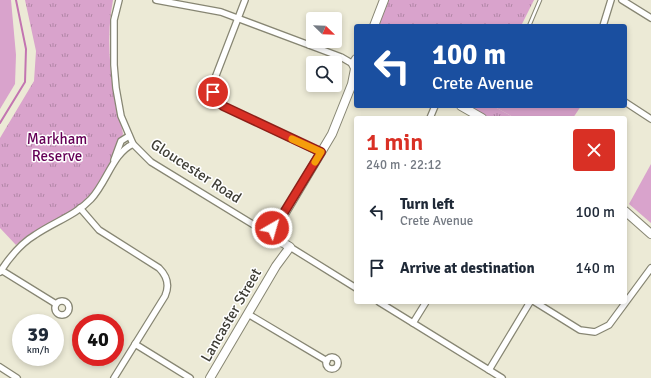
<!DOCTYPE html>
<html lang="en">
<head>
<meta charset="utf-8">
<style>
	body { margin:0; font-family:Signika,sans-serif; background:#f6f6f7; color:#1f2937; height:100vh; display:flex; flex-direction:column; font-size:15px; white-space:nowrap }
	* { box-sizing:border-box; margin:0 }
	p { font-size:13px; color:#747a83 }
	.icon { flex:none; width:22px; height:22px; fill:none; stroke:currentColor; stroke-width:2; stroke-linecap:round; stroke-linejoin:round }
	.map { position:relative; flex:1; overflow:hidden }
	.side { position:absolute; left:354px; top:116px; width:273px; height:188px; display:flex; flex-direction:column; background:#fff; border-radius:4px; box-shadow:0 2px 6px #0003 }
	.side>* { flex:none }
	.hud { position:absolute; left:354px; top:24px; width:273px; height:84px; border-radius:4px; box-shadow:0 2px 6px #0003; background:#1a4fa0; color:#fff; overflow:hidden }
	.needle { width:26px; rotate:113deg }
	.buttons { position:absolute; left:306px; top:12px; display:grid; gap:8px }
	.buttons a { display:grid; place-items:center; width:36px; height:36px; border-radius:4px; background:#fff; box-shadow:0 2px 6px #0003; font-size:20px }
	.speed { position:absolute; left:12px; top:314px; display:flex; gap:8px; font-size:20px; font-weight:700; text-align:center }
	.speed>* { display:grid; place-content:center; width:52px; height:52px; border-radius:50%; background:#fff; box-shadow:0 2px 6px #0003; line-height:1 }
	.speed small { font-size:10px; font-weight:400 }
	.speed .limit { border:6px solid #d22; background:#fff; color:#111 }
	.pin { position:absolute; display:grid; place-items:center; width:34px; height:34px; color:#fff; margin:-17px; border:2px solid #fff; border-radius:50%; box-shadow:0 1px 4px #0007 }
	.me { position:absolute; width:44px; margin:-22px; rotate:38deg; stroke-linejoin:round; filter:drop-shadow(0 0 3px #0008) }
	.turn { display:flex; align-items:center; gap:14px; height:84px; padding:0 12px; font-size:18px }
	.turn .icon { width:52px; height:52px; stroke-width:2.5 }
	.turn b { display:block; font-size:28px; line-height:34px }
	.round { display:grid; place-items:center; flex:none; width:42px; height:42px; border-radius:4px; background:#f6f6f7 }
	.overview { display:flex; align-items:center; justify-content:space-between; height:68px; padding:0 12px }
	h1 { font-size:24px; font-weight:600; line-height:30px; color:#d93025 }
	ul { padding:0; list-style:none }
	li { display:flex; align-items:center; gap:12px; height:56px; padding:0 12px }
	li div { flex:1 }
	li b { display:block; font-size:15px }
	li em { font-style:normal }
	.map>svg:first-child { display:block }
</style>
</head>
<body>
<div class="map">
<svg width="651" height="378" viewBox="0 0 651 378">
	<defs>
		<pattern id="park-tufts" width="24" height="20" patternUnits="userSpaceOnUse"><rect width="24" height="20" fill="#d9a3cc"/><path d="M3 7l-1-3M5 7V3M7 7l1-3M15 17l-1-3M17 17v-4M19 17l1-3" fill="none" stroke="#b186a6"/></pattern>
	</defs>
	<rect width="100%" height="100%" fill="#ecead6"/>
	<g fill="#d9a3cc">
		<path d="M 0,0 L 11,0 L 16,55 L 15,84 L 0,109 Z"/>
		<path d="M 493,106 L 581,106 L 573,118 L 515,118 Z"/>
		<path d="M 651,164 L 651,223 L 629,204 Z"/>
	</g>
	<g fill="url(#park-tufts)">
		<path d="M 25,0 L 113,0 C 106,35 110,73 116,108 C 118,117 122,125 123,134 C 110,160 102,187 78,206 C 58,221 35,228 16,245 L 0,228 L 0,138 L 34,81 L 36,51 Z"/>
		<path d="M 387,0 L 534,0 L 521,26 L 377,26 Z"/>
		<path d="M 468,106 L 493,106 L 515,118 L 489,118 Z"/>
	</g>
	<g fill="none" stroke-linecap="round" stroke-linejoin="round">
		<path stroke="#c375b1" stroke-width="2" d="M 0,123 L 25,82 L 26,49 L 16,0"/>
		<g stroke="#878673" stroke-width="4.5">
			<path id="lane" d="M 529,26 L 540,0"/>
		</g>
		<g stroke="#878673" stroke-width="8">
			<g id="street">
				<path d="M 119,0 L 114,20 L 114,65 L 116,88 L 121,116 L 133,144 L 151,162 L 267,233"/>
				<path d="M 156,0 L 221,12 L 341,57 L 353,64"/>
				<path d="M 245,0 L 215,78 C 212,89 213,99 223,106 L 321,153"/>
				<path d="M 622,0 L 651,18"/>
				<path d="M 603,26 L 611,0"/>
				<path d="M 625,102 L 651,119"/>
				<path d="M 430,118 L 435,106"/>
				<path d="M 114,160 L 121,141 L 129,136"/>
				<path d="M 80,208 L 99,230 L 159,268 C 167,276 170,285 165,296 L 114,378"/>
				<path d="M 290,247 L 356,288"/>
				<path d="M 1,270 L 56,304"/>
				<path d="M 0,272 C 9,258 20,244 35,235 C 54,222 76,215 91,199 C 107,182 113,153 133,144"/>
				<circle cx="62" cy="308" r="7"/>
				<path d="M 379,302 L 502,378"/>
				<path d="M 535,302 L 580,330 L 595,332 L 609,325 L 651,268"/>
				<path d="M 248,314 L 327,361"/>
				<path d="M 413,323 L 426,302"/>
				<path d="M 135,344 L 190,378"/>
				<circle cx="332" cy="363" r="6"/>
				<path d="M 0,367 L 17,378"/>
				<path d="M 489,370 L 530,302"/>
			</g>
		</g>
		<g stroke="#878673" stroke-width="10">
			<g id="secondary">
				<path d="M 374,26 L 384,0"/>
				<path d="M 356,59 L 353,64 L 356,70"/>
				<path d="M 461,106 L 482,118"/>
				<path d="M 625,211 L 651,234"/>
				<path d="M 279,223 L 332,134 L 352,84 L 355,69"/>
				<path d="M 210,378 L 276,266 L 290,247 L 267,233 L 280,219"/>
			</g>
		</g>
		<use href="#lane" stroke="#fff" stroke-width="2.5"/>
		<use href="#street" stroke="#fff" stroke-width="5.5"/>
		<use href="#secondary" stroke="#fff" stroke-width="8"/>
	</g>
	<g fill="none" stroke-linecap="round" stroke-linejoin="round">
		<g stroke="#8d1f18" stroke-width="10">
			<path id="route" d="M 213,92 L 217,100 L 223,106 L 321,152 L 280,219 L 272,228"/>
		</g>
		<use href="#route" stroke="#d93025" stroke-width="7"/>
		<path stroke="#f59e0b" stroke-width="7" d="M 292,139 L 321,152 L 315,162"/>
	</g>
	<g text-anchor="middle" stroke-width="3" stroke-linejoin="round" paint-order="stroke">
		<g font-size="15" fill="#650057" stroke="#fff">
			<text x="57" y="144">Markham<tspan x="57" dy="17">Reserve</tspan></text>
		</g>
		<g font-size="15" fill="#3e3d35" stroke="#fff">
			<text transform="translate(196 171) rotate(33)" y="5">Gloucester Road</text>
			<text transform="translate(231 315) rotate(-60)" y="5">Lancaster Street</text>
		</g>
	</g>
</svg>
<div class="buttons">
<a><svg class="needle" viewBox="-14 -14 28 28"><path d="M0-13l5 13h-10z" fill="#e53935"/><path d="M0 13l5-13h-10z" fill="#747a83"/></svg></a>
<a><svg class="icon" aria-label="search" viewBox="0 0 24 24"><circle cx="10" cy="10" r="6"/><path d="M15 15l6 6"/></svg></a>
</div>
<div class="speed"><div>39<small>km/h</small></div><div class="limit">40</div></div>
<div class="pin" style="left:213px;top:92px;background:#d93025"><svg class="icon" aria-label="arrive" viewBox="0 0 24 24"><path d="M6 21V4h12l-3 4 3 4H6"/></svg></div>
<svg class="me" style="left:272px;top:228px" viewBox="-20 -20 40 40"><circle r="17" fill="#d93025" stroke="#fff" stroke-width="3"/><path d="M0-11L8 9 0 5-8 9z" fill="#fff"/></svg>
<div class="hud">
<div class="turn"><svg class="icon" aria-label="left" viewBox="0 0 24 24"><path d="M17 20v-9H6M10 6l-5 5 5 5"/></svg><div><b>100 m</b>Crete Avenue</div></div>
</div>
<section class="side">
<div class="overview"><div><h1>1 min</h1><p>240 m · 22:12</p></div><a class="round" style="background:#d93025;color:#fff"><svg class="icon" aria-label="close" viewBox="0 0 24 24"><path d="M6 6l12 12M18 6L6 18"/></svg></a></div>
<ul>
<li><svg class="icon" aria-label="left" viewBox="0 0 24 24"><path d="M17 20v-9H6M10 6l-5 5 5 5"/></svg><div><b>Turn left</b><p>Crete Avenue</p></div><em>100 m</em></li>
<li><svg class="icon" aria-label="arrive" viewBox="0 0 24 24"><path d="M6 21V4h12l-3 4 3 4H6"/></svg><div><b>Arrive at destination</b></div><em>140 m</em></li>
</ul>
</section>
</div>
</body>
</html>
